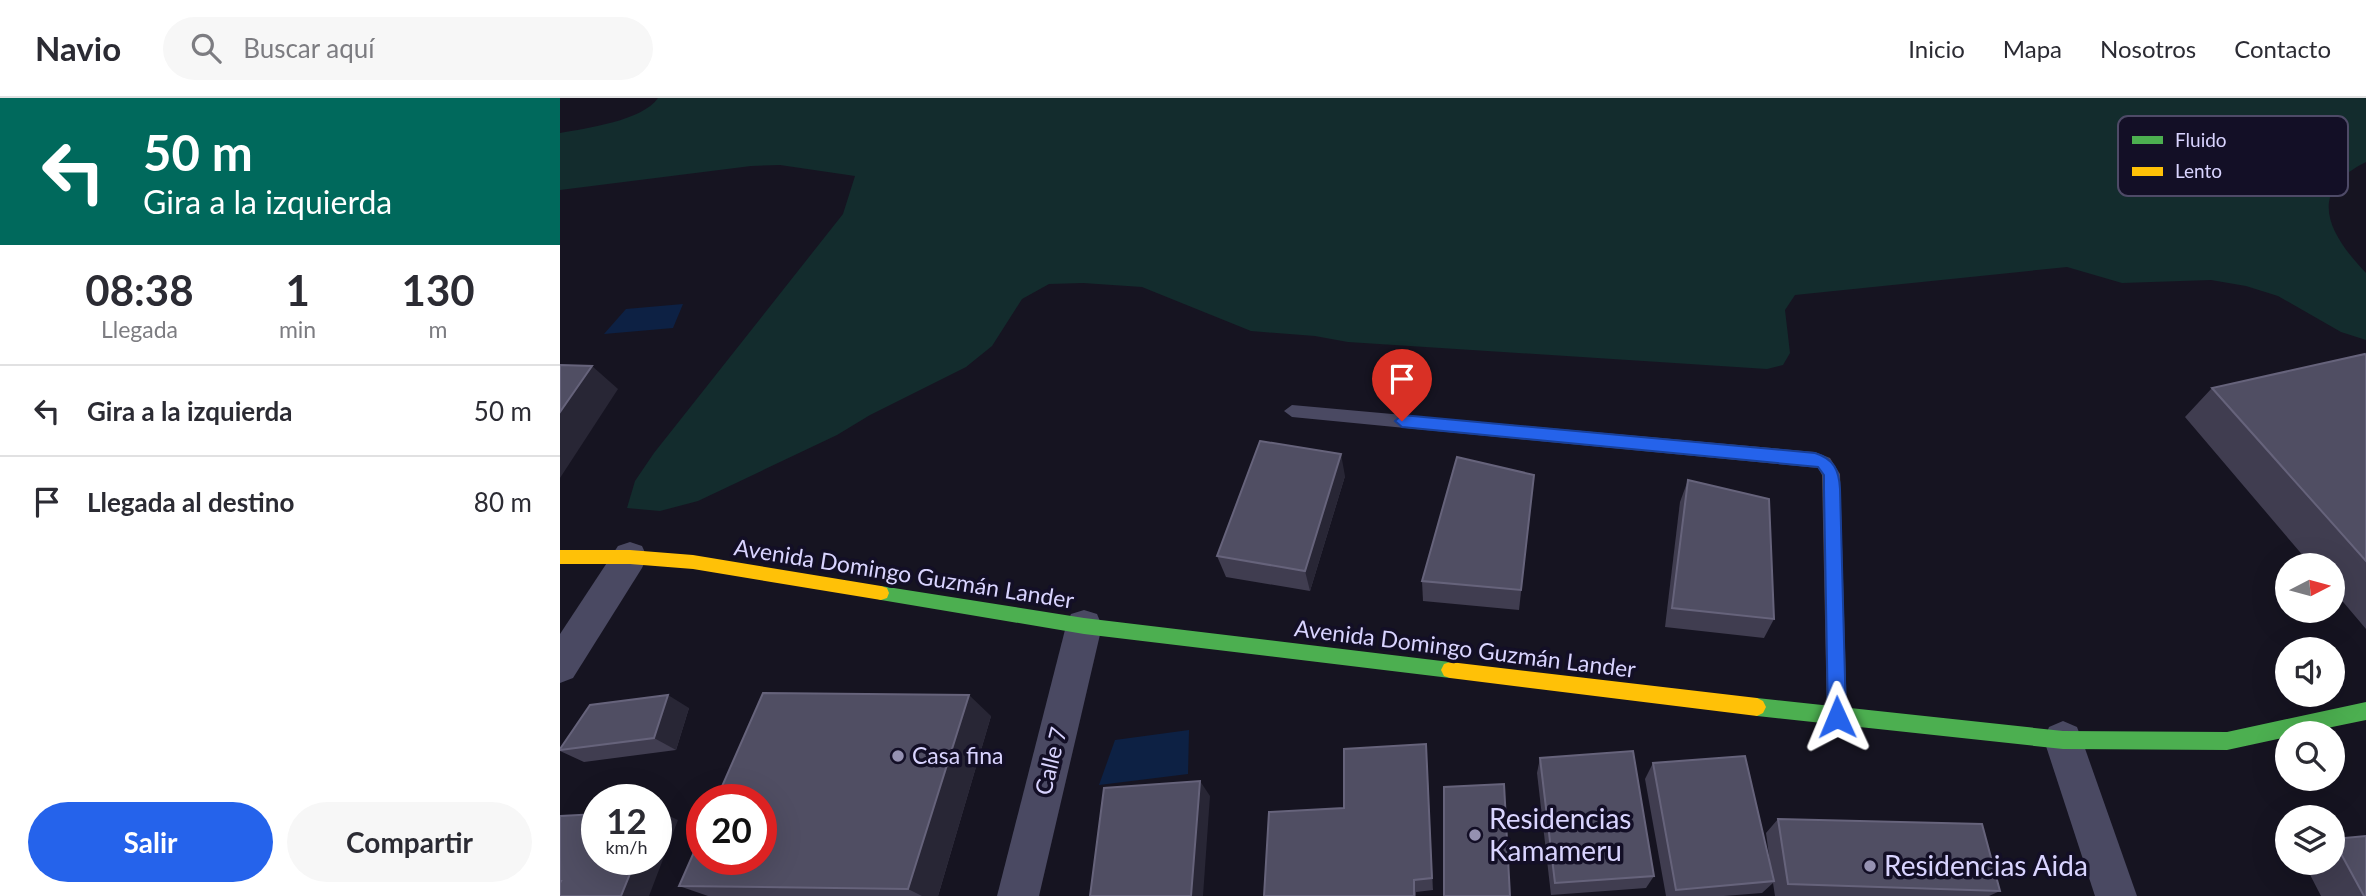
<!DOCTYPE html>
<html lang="es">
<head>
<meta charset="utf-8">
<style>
	body { margin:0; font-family:Lato,sans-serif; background:#f7f7f7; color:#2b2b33; height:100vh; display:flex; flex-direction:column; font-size:26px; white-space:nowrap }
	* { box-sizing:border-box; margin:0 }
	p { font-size:23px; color:#7c7c81 }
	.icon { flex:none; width:38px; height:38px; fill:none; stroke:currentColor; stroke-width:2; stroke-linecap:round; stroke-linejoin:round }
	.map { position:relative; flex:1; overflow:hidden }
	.details { display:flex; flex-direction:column; background:#fff; width:560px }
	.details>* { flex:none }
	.hud { background:#00695c; color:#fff; overflow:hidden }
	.needle { width:46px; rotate:84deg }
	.fabs { position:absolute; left:1715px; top:455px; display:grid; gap:14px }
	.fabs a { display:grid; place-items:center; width:70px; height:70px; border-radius:50%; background:#fff; box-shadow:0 7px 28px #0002; font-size:35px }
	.speed { position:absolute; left:21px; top:686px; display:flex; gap:14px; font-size:35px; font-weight:700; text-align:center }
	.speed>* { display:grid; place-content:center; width:91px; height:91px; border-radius:50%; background:#fff; box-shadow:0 7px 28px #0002; line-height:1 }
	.speed small { font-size:18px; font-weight:400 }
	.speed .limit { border:10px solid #d22; background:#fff; color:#111 }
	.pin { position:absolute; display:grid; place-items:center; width:60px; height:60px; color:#fff; margin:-72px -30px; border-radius:50% 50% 50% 0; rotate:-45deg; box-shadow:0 0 7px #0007 }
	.pin .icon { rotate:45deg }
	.me { position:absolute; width:77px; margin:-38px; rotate:359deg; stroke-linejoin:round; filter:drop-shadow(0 0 5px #0008) }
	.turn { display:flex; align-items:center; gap:24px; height:147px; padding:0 28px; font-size:32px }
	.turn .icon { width:91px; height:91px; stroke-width:2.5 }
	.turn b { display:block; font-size:49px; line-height:60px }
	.eta { display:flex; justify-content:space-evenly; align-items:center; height:119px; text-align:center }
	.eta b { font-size:42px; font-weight:700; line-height:49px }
	.action { display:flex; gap:14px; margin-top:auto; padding:14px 28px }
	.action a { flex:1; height:80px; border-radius:42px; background:#2563eb; color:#fff; font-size:28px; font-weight:700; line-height:80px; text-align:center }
	.action a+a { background:#f7f7f7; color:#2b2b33 }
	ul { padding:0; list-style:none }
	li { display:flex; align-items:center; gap:21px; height:91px; padding:0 28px; border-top:2px solid #e1e1e2 }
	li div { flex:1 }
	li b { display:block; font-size:26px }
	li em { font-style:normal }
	header { display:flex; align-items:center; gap:42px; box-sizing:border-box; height:98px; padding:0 35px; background:#fff; border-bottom:2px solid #e1e1e2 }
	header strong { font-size:33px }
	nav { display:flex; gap:38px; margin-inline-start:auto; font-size:24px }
	.search { width:490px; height:63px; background:#f7f7f7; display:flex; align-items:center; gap:18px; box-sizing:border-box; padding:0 24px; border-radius:38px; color:#7c7c81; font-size:26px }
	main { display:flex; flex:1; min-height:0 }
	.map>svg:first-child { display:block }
</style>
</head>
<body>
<header>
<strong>Navio</strong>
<div class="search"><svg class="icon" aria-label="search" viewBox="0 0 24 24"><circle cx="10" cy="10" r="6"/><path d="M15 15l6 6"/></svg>Buscar aquí</div>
<nav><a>Inicio</a><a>Mapa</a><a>Nosotros</a><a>Contacto</a></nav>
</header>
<main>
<section class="details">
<div class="hud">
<div class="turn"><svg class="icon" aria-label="left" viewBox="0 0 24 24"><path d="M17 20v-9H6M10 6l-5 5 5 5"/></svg><div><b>50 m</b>Gira a la izquierda</div></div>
</div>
<div class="eta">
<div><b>08:38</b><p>Llegada</p></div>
<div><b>1</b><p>min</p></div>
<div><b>130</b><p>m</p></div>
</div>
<ul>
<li><svg class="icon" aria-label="left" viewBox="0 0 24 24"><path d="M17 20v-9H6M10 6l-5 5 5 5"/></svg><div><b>Gira a la izquierda</b></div><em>50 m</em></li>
<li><svg class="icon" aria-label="arrive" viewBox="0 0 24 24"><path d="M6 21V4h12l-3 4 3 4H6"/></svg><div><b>Llegada al destino</b></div><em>80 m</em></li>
</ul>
<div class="action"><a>Salir</a><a>Compartir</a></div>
</section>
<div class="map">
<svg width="1806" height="798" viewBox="0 0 1806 798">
	<rect width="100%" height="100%" fill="#161421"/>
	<path fill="#132c2d" d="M 98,0 L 1806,0 L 1806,64 C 1745,94 1769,136 1806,175 L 1806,242 L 1781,234 L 1718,198 L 1686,188 L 1651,182 L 1562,185 L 1507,169 L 1235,197 L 1225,212 L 1230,255 L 1223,267 L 1207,271 L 788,244 L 755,238 L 691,233 L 582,189 L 523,185 L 489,186 L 462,201 L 432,248 L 406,269 L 310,317 L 277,337 L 138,403 L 100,413 L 67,410 L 75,383 L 94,355 L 283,116 L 295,78 L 220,67 L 191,68 L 0,92 L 0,35 C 27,30 82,23 98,0 Z"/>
	<g fill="#0d2144">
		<path d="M 123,206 L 113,230 L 44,236 L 66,211 Z"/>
		<path d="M 629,632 L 628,676 L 539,687 L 555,642 Z"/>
	</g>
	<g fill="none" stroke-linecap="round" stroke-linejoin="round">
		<path fill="#4a4962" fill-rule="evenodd" d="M 732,307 L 1255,354 L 1270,360 L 1280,376 L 1287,619 L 1284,626 L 1277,629 L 1270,626 L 1267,619 L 1262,377 L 1258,370 L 732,319 L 724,313 Z"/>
		<g fill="#4a4962" fill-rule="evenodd">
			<path d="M 70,444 L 82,448 L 87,459 L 82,470 L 13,580 L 0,585 L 0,536 L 58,448 Z"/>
			<path d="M 524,512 L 537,516 L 542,528 L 479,798 L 437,798 L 506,528 L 511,516 Z"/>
			<path d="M 1503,623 L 1517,629 L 1522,642 L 1577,798 L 1535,798 L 1484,642 L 1489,629 Z"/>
		</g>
		<g fill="#4caf50" fill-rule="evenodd">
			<path d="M 321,488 L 524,520 L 890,564 L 896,566 L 899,572 L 896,578 L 890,580 L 524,536 L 321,502 L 315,500 L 313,495 L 315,490 Z"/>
			<path d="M 1197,600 L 1503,633 L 1667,634 L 1806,604 L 1806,622 L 1743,635 L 1727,635 L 1727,639 L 1667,652 L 1503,651 L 1197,618 L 1191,615 L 1188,609 L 1191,603 Z"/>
		</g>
		<g fill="#ffc107" fill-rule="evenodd">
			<path d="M 0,452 L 70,452 L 133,457 L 321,488 L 327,490 L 329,495 L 327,500 L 321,502 L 133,471 L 70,466 L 0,466 Z"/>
			<path d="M 890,564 L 1197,600 L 1203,603 L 1206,609 L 1203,615 L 1197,618 L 890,580 L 884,578 L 881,572 L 884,566 Z"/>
		</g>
	</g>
	<g fill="#403d50">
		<path d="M 1806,258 L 1806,531 L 1773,492 L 1773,467 L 1751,467 L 1625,319 L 1652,290 Z"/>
		<path d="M 974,377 L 959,512 L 863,503 L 862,483 Z"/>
		<path d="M 785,378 L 750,493 L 666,479 L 657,458 Z"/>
		<path d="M 1128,382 L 1214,521 L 1204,540 L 1105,529 L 1120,404 Z"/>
		<path d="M 129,610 L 116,652 L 24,664 L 0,653 L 0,651 Z"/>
		<path d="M 431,618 L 378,798 L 148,798 L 119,788 Z"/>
		<path d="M 980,660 L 1094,778 L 1086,790 L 991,797 L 977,675 Z"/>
		<path d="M 867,661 L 873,792 L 856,794 L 856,798 L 704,798 L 784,710 Z"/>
		<path d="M 1093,665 L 1210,765 L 1206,735 L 1218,721 L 1440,793 L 1429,798 L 1215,798 L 1213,785 L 1202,795 L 1164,798 L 1106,798 L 1085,681 Z"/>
		<path d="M 1773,741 L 1806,798 L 1761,798 L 1744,765 L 1773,765 Z"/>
	</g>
	<g fill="#282635">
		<path d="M 32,268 L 58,291 L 0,380 L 0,314 Z"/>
		<path d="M 781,356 L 785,378 L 750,493 L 745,473 Z"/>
		<path d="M 108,597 L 129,610 L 116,652 L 94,640 Z"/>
		<path d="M 409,597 L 431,618 L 378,798 L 362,798 L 348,791 Z"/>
		<path d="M 866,646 L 867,661 L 873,792 L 872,780 Z"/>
		<path d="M 640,683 L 650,698 L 643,798 L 631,798 Z"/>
		<path d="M 96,712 L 118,722 L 89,798 L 61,798 L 76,761 L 96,761 Z"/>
	</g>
	<g fill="#504e63" stroke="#66637b" stroke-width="2">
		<path d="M 1805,256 L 1806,258 L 1806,463 L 1652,290 Z"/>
		<path d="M 0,267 L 32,268 L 0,314 Z"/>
		<path d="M 700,343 L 781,356 L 745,473 L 657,458 Z"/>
		<path d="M 897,359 L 974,377 L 961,492 L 862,483 Z"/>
		<path d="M 1128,382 L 1209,401 L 1214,521 L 1112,510 Z"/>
		<path d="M 203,595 L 409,597 L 348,791 L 119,788 L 142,736 L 142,761 L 201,761 L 201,702 L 156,702 Z"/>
		<path d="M 108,597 L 94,640 L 0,652 L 0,651 L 30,607 Z"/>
		<path d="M 866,646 L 872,780 L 854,782 L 854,798 L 704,798 L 709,714 L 784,710 L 784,651 Z"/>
		<path d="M 1073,653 L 1094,778 L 995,785 L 980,660 Z"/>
		<path d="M 1185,658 L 1214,783 L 1116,792 L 1093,665 Z"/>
		<path d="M 640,683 L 631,798 L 530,798 L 544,690 Z"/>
		<path d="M 944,686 L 950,798 L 884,798 L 884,689 Z"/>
		<path d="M 37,716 L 37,761 L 76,761 L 61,798 L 0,798 L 0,785 L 1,783 L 0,783 L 0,718 Z"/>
		<path d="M 1218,721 L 1422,726 L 1440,793 L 1228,786 Z"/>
		<path d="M 1806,738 L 1806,798 L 1804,798 L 1773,741 Z"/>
	</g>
	<path fill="#2563eb" stroke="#184099" stroke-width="2" d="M 842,317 L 1255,355 C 1274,361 1279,372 1280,391 L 1286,619 L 1284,626 L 1277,628 L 1271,626 L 1268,619 L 1264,391 L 1264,377 L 1258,369 L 842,329 L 835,323 Z"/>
	<g fill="#9591b1" stroke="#130f26" stroke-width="2.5">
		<circle cx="338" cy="658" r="7"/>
		<circle cx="915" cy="737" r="7"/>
		<circle cx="1310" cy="768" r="7"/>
	</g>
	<g text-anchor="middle" stroke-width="7" stroke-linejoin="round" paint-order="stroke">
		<g font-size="23" fill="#d9d4ff" stroke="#130f26">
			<text transform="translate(344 476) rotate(9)" y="8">Avenida Domingo Guzmán Lander</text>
			<text transform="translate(905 551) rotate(7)" y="8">Avenida Domingo Guzmán Lander</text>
			<text transform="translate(491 663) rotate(-76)" y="8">Calle 7</text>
		</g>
		<g font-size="23" fill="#d9d4ff" stroke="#130f26" text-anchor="start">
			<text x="352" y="666">Casa fina</text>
		</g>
		<g font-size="28" fill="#d9d4ff" stroke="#130f26" text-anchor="start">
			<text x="929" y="731">Residencias<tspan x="929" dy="32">Kamameru</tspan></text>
			<text x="1324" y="778">Residencias Aida</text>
		</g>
	</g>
	<rect x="1558" y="18" width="230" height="80" rx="10" fill="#130f26" stroke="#4e4a67" stroke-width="2"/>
	<rect x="1572" y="38" width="31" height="8" fill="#4caf50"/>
	<rect x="1572" y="69" width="31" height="9" fill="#ffc107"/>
	<g font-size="19" fill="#d9d4ff">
		<text x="1615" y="49">Fluido</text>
		<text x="1615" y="80">Lento</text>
	</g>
</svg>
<div class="fabs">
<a><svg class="needle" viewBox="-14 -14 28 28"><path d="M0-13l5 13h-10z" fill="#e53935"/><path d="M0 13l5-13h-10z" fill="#7c7c81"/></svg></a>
<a><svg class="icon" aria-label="sound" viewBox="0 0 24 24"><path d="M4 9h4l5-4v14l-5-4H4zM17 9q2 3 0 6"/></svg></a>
<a><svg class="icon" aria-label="search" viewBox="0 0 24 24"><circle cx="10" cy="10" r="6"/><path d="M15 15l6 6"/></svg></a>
<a><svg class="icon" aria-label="layers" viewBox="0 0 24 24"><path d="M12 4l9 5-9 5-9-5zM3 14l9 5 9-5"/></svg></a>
</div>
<div class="speed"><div>12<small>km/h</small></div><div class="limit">20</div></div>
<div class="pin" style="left:842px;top:323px;background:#d93025"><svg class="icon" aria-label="arrive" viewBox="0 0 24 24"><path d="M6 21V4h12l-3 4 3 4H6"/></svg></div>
<svg class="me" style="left:1277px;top:619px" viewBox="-20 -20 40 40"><path d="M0-17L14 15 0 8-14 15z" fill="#2563eb" stroke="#fff" stroke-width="4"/></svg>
</div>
</main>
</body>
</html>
